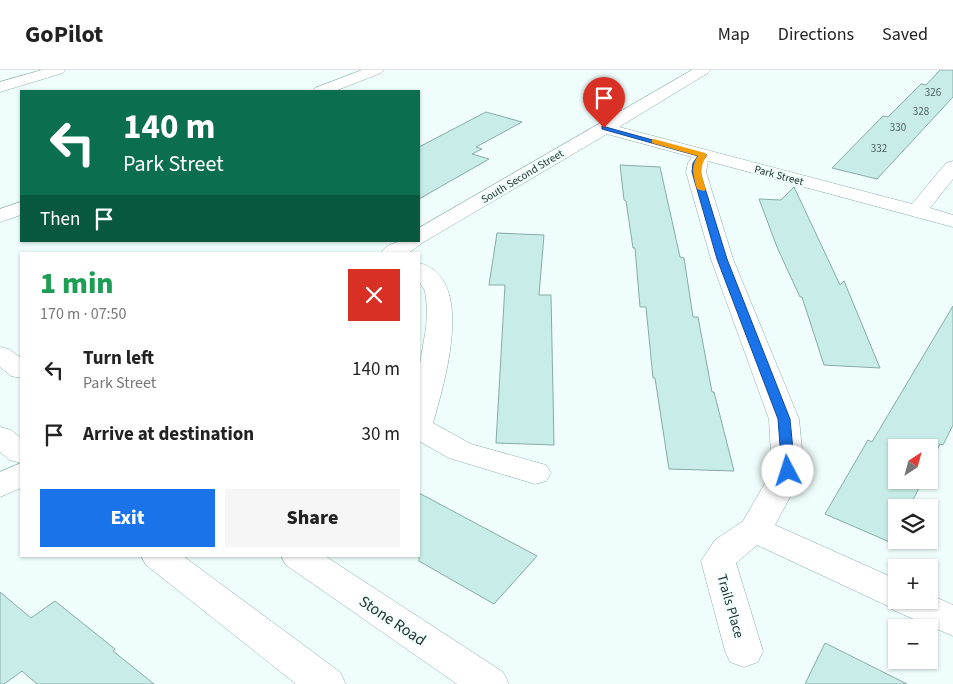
<!DOCTYPE html>
<html lang="en">
<head>
<meta charset="utf-8">
<style>
	body { margin:0; font-family:"Source Sans 3",sans-serif; background:#f6f6f6; color:#222; height:100vh; display:flex; flex-direction:column; font-size:19px; white-space:nowrap }
	* { box-sizing:border-box; margin:0 }
	p { font-size:16px; color:#767676 }
	.icon { flex:none; width:28px; height:28px; fill:none; stroke:currentColor; stroke-width:2; stroke-linecap:round; stroke-linejoin:round }
	.map { position:relative; flex:1; overflow:hidden }
	.details { position:absolute; left:20px; top:182px; width:400px; height:305px; display:flex; flex-direction:column; background:#fff; border-radius:0px; box-shadow:0 1px 4px #0004 }
	.details>* { flex:none }
	.top-card { position:absolute; left:20px; top:20px; width:400px; height:152px; border-radius:0px; box-shadow:0 1px 4px #0004; background:#0b6e4f; color:#fff; overflow:hidden }
	.needle { width:32px; rotate:36deg }
	.controls { position:absolute; left:888px; top:369px; display:grid; gap:10px }
	.controls a { display:grid; place-items:center; width:50px; height:50px; border-radius:0px; background:#fff; box-shadow:0 1px 4px #0004; font-size:25px }
	.pin { position:absolute; display:grid; place-items:center; width:42px; height:42px; color:#fff; margin:-51px -21px; border-radius:50% 50% 50% 0; rotate:-45deg; box-shadow:0 0 5px #0007 }
	.pin .icon { rotate:45deg }
	.me { position:absolute; width:55px; margin:-28px; rotate:355deg; stroke-linejoin:round; filter:drop-shadow(0 0 4px #0008) }
	.turn { display:flex; align-items:center; gap:18px; height:105px; padding:0 20px; font-size:22px }
	.turn .icon { width:65px; height:65px; stroke-width:2.5 }
	.turn b { display:block; font-size:35px; line-height:42px }
	.then { display:flex; align-items:center; height:48px; padding:0 20px; background:#0003; gap:10px; font-size:19px }
	.round { display:grid; place-items:center; flex:none; width:52px; height:52px; border-radius:0px; background:#f6f6f6 }
	.headline { display:flex; align-items:center; justify-content:space-between; height:85px; padding:0 20px }
	h1 { font-size:30px; font-weight:800; line-height:38px; color:#1e9e55 }
	.primary-button { display:flex; gap:10px; margin-top:auto; padding:10px 20px }
	.primary-button a { flex:1; height:58px; border-radius:0px; background:#1a73e8; color:#fff; font-size:20px; font-weight:800; line-height:58px; text-align:center }
	.primary-button a+a { background:#f6f6f6; color:#222 }
	ul { padding:0; list-style:none }
	li { display:flex; align-items:center; gap:15px; height:65px; padding:0 20px }
	li div { flex:1 }
	li b { display:block; font-size:19px }
	li em { font-style:normal }
	header { display:flex; align-items:center; gap:30px; box-sizing:border-box; height:70px; padding:0 25px; background:#fff; border-bottom:1px solid #e0e0e0 }
	header strong { font-size:24px }
	nav { display:flex; gap:28px; margin-inline-start:auto; font-size:18px }
	.map>svg:first-child { display:block }
</style>
</head>
<body>
<header>
<strong>GoPilot</strong>
<nav><a>Map</a><a>Directions</a><a>Saved</a></nav>
</header>
<div class="map">
<svg width="953" height="614" viewBox="0 0 953 614">
	<rect width="100%" height="100%" fill="#effefc"/>
	<g fill="#c8ede8" stroke="#88aba7">
		<path d="M 940,0 L 953,0 L 953,27 L 877,109 L 832,98 L 883,46 L 888,47 L 921,14 L 926,15 Z"/>
		<path d="M 486,42 L 522,52 L 476,77 L 482,79 L 472,84 L 489,89 L 419,129 L 419,77 Z"/>
		<path d="M 620,95 L 660,97 L 680,187 L 684,188 L 693,247 L 698,247 L 712,322 L 714,322 L 734,401 L 669,399 L 655,308 L 653,308 L 646,237 L 640,237 L 635,178 L 633,178 L 626,131 L 624,130 Z"/>
		<path d="M 794,117 L 840,215 L 844,211 L 880,298 L 824,295 L 802,227 L 800,227 L 777,177 L 759,129 L 781,130 Z"/>
		<path d="M 497,163 L 544,165 L 539,225 L 551,225 L 554,375 L 496,373 L 505,215 L 489,215 Z"/>
		<path d="M 953,236 L 953,355 L 943,375 L 940,374 L 929,397 L 929,378 L 896,378 L 896,410 L 923,410 L 909,438 L 896,438 L 896,465 L 892,473 L 825,444 L 868,370 L 872,372 Z"/>
		<path d="M 419,423 L 537,486 L 494,534 L 419,491 Z"/>
		<path d="M 0,522 L 31,548 L 55,531 L 115,579 L 113,581 L 154,614 L 37,614 L 22,601 L 4,614 L 0,614 Z"/>
		<path d="M 825,573 L 907,614 L 805,614 Z"/>
	</g>
	<g fill="none" stroke-linecap="round" stroke-linejoin="round">
		<g stroke="#8baeaa" stroke-width="1">
			<g id="minor">
				<path d="M 362,0 L 384,0 L 381,3 L 335,21 L 313,21 L 315,18 Z"/>
				<path d="M 692,0 L 711,0 L 708,3 L 619,57 L 912,134 L 946,93 L 953,91 L 953,109 L 930,138 L 953,145 L 953,157 L 708,91 L 706,102 L 733,189 L 799,349 L 804,401 L 775,455 L 896,509 L 896,530 L 929,530 L 929,524 L 953,535 L 953,566 L 893,540 L 892,538 L 757,475 L 736,493 L 763,581 L 758,592 L 744,597 L 730,592 L 725,581 L 701,491 L 715,470 L 743,451 L 772,401 L 769,349 L 711,189 L 686,102 L 688,93 L 692,87 L 607,64 L 422,173 L 407,184 L 380,184 C 389,170 404,171 419,171 L 419,158 Z"/>
				<path d="M 21,132 L 21,145 L 0,152 L 0,139 Z"/>
				<path d="M 419,193 C 477,207 444,314 433,353 L 471,374 L 546,395 L 551,403 L 546,411 L 535,414 L 449,388 L 419,371 L 419,299 L 426,258 L 427,238 L 425,221 L 419,211 Z"/>
				<path d="M 21,393 L 21,418 L 0,427 L 0,402 Z"/>
			</g>
		</g>
		<g stroke="#8baeaa" stroke-width="1">
			<g id="secondary">
				<path d="M 42,0 L 66,0 L 63,3 L 0,22 L 0,12 Z"/>
				<path d="M 0,277 L 9,279 L 21,288 L 21,308 L 11,306 L 0,297 Z"/>
				<path d="M 0,357 L 11,360 L 21,368 L 21,393 L 10,390 L 0,382 Z"/>
				<path d="M 141,486 L 183,486 L 340,602 L 346,614 L 296,614 L 146,495 Z"/>
				<path d="M 281,486 L 325,486 L 503,602 L 509,614 L 457,614 L 286,495 Z"/>
			</g>
		</g>
		<use href="#minor" fill="#fff" fill-rule="evenodd"/>
		<use href="#secondary" fill="#fff" fill-rule="evenodd"/>
	</g>
	<path fill="#1a73e8" stroke="#114b97" d="M 602,56 L 707,85 L 701,93 L 700,102 L 727,189 L 790,349 L 795,401 L 793,404 L 784,404 L 782,401 L 778,349 L 717,189 L 692,102 L 693,93 L 698,86 L 602,59 Z"/>
	<path fill="#f59e0b" d="M 654,69 L 705,83 L 707,85 C 699,98 701,105 706,119 L 704,121 L 697,119 C 694,106 690,98 698,86 L 652,73 L 652,70 Z"/>
	<g text-anchor="middle" stroke-width="4" stroke-linejoin="round" paint-order="stroke">
		<g font-size="11" fill="#4e6260">
			<text x="933" y="26">326</text>
			<text x="921" y="45">328</text>
			<text x="898" y="61">330</text>
			<text x="879" y="82">332</text>
		</g>
		<g font-size="11" fill="#253432" stroke="#effefc">
			<text transform="translate(779 105) rotate(15)" y="4">Park Street</text>
			<text transform="translate(522 106) rotate(-31)" y="4">South Second Street</text>
		</g>
		<g font-size="14" fill="#253432" stroke="#effefc">
			<text transform="translate(731 536) rotate(74)" y="5">Trails Place</text>
		</g>
		<g font-size="16" fill="#253432" stroke="#effefc">
			<text transform="translate(393 550) rotate(34)" y="6">Stone Road</text>
		</g>
	</g>
</svg>
<div class="controls">
<a><svg class="needle" viewBox="-14 -14 28 28"><path d="M0-13l5 13h-10z" fill="#e53935"/><path d="M0 13l5-13h-10z" fill="#767676"/></svg></a>
<a><svg class="icon" aria-label="layers" viewBox="0 0 24 24"><path d="M12 4l9 5-9 5-9-5zM3 14l9 5 9-5"/></svg></a>
<a>+</a>
<a>−</a>
</div>
<div class="pin" style="left:604px;top:58px;background:#d93025"><svg class="icon" aria-label="arrive" viewBox="0 0 24 24"><path d="M6 21V4h12l-3 4 3 4H6"/></svg></div>
<svg class="me" style="left:788px;top:401px" viewBox="-20 -20 40 40"><circle r="19" fill="#fff"/><path d="M0-13L10 11 0 6-10 11z" fill="#1a73e8"/></svg>
<div class="top-card">
<div class="turn"><svg class="icon" aria-label="left" viewBox="0 0 24 24"><path d="M17 20v-9H6M10 6l-5 5 5 5"/></svg><div><b>140 m</b>Park Street</div></div>
<div class="then">Then<svg class="icon" aria-label="arrive" viewBox="0 0 24 24"><path d="M6 21V4h12l-3 4 3 4H6"/></svg></div>
</div>
<section class="details">
<div class="headline"><div><h1>1 min</h1><p>170 m · 07:50</p></div><a class="round" style="background:#d93025;color:#fff"><svg class="icon" aria-label="close" viewBox="0 0 24 24"><path d="M6 6l12 12M18 6L6 18"/></svg></a></div>
<ul>
<li><svg class="icon" aria-label="left" viewBox="0 0 24 24"><path d="M17 20v-9H6M10 6l-5 5 5 5"/></svg><div><b>Turn left</b><p>Park Street</p></div><em>140 m</em></li>
<li><svg class="icon" aria-label="arrive" viewBox="0 0 24 24"><path d="M6 21V4h12l-3 4 3 4H6"/></svg><div><b>Arrive at destination</b></div><em>30 m</em></li>
</ul>
<div class="primary-button"><a>Exit</a><a>Share</a></div>
</section>
</div>
</body>
</html>
